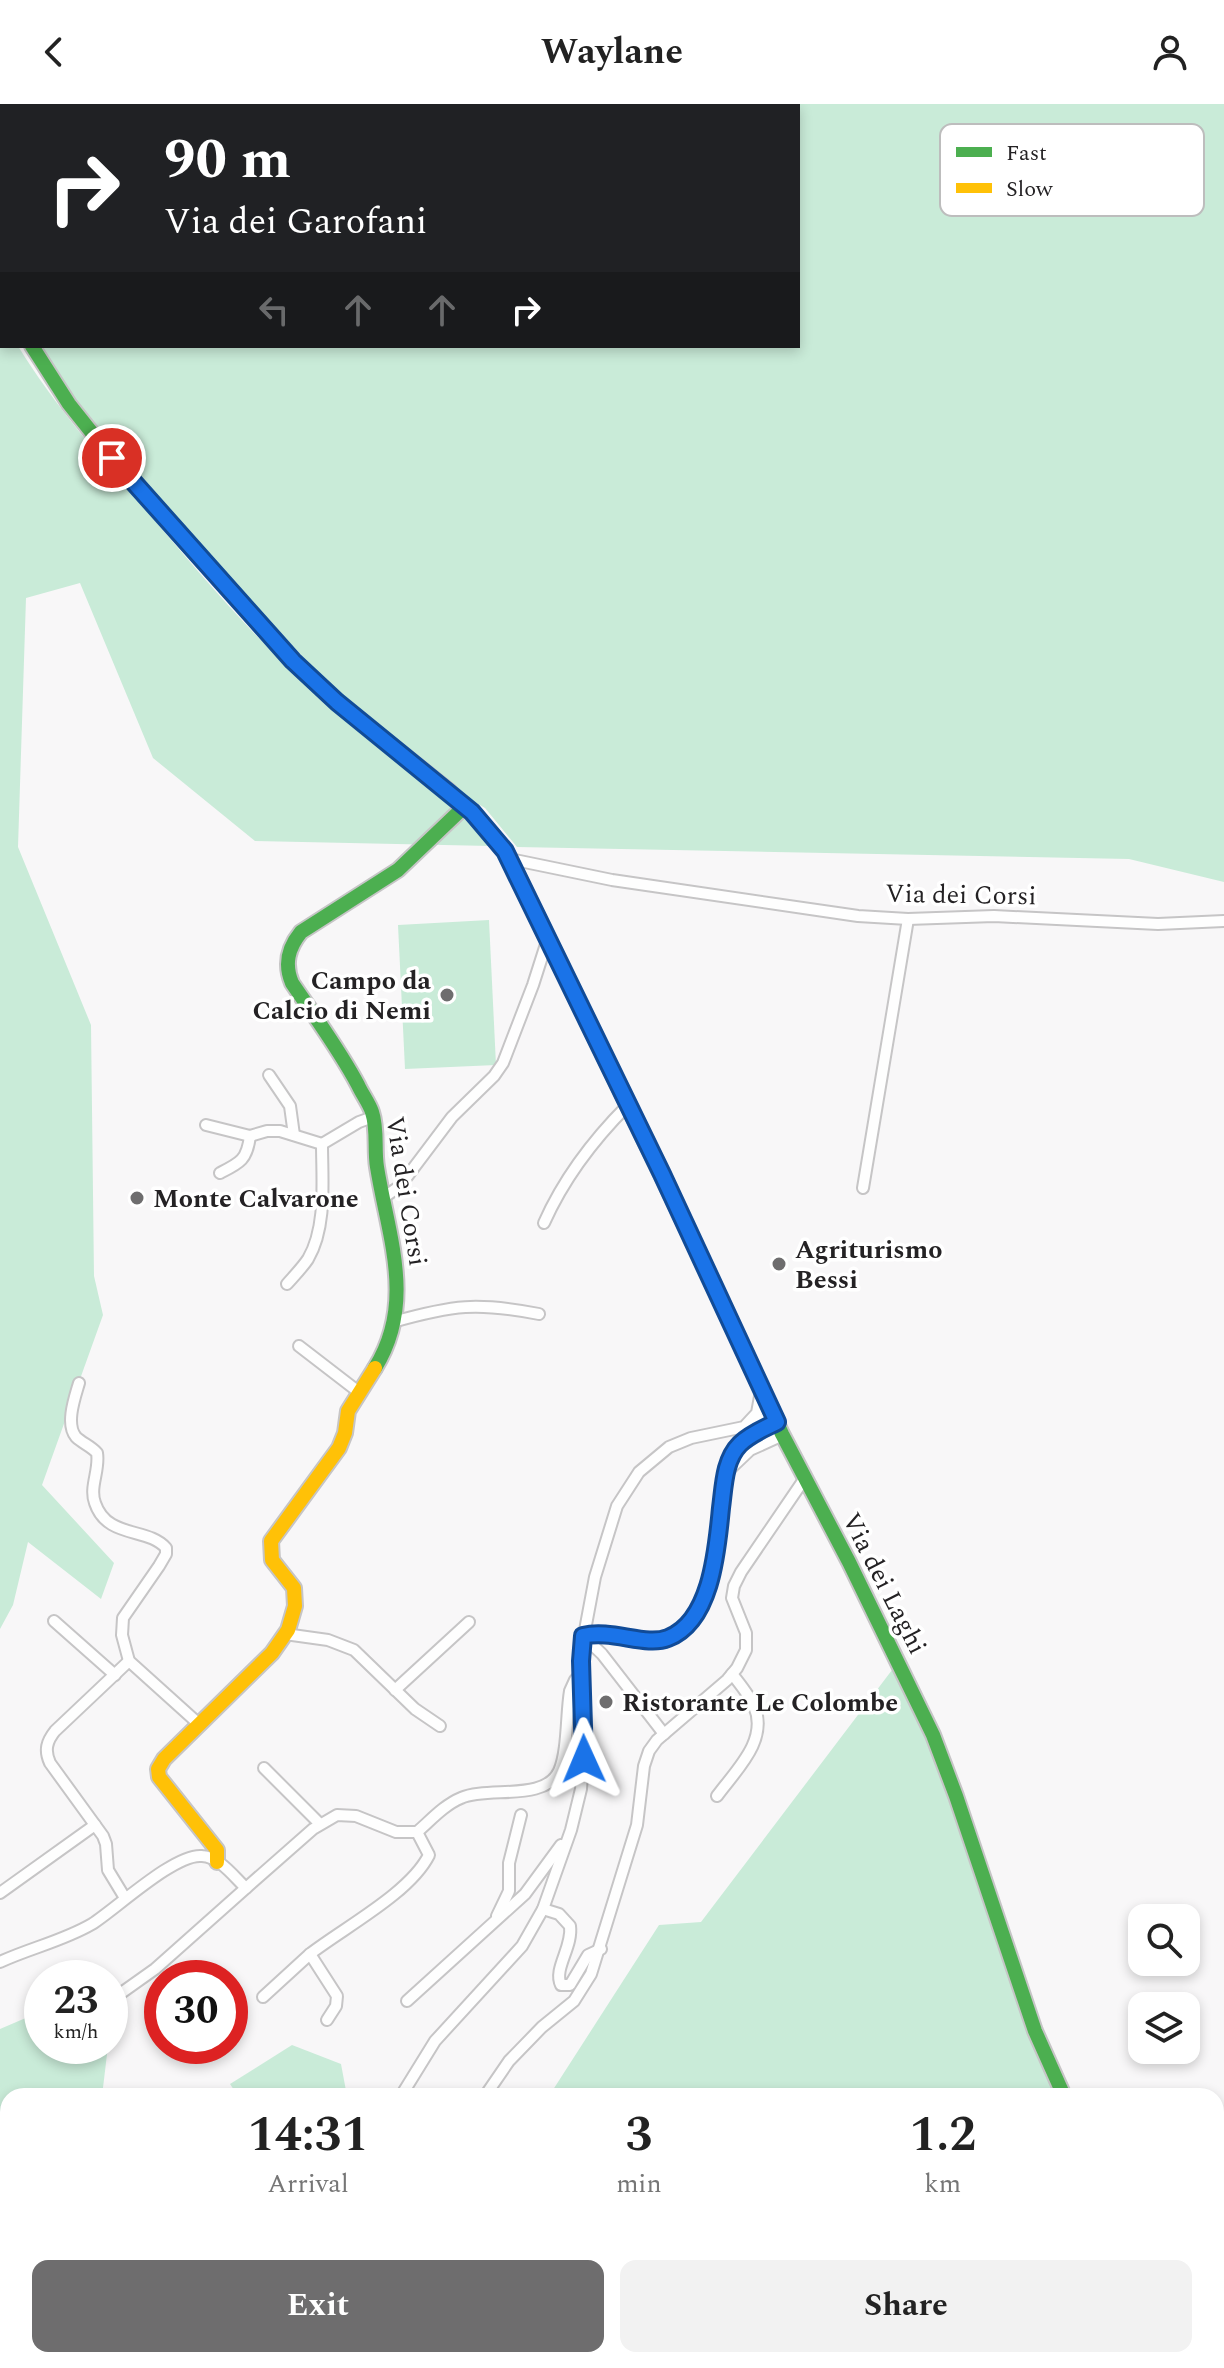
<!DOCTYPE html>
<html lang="en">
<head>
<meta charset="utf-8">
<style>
	body { margin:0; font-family:Spectral,serif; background:#f2f2f2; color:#222; height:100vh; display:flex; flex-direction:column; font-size:30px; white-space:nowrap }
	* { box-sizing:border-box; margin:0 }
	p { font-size:26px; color:#767676 }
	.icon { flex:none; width:44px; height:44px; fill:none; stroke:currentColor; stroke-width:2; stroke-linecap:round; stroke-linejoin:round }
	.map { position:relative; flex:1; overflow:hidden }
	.details { position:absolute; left:0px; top:1984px; width:1224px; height:280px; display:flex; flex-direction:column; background:#fff; border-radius:24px 24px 0 0; box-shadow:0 4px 12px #0003 }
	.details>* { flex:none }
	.banner { position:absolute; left:0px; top:0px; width:800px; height:244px; box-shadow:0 4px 12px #0003; background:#202124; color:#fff; overflow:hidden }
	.fabs { position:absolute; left:1128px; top:1800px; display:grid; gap:16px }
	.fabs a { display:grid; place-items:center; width:72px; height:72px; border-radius:16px; background:#fff; box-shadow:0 4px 12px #0003; font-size:40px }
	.speed { position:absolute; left:24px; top:1856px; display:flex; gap:16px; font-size:40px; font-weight:700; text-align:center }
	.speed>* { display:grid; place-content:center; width:104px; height:104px; border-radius:50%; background:#fff; box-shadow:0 4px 12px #0003; line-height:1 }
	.speed small { font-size:20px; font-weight:400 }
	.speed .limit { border:12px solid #d22; background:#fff; color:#111 }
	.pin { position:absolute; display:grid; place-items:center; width:68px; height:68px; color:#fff; margin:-34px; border:4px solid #fff; border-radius:50%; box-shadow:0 2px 8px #0007 }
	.me { position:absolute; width:88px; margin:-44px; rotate:359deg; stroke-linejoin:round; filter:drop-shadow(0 0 6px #0008) }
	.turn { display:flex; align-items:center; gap:28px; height:168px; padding:0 32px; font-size:36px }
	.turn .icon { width:104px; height:104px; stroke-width:2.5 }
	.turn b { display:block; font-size:56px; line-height:68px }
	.lanes { display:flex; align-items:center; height:76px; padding:0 32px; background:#0003; justify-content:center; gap:40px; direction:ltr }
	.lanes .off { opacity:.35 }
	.eta { display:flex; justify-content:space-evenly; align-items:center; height:136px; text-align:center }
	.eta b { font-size:48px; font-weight:700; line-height:56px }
	.primary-button { display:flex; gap:16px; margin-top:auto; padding:16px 32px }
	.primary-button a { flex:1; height:92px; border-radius:16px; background:#6e6d6e; color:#fff; font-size:32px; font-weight:700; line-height:92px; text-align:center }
	.primary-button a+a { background:#f2f2f2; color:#222 }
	header { display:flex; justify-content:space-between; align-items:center; height:104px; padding:0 32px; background:#fff; font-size:36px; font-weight:700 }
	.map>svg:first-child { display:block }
</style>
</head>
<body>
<header><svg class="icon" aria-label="back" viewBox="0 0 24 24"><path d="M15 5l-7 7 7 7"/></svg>Waylane<svg class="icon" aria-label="person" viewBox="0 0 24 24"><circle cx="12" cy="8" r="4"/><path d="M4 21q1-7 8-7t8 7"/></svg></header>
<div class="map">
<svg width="1224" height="2264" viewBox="0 0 1224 2264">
	<rect width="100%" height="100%" fill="#f8f7f8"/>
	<g fill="#c9ebd8">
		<path d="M 0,0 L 1224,0 L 1224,778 L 1129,755 L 517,743 L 485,704 L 473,697 L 364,611 L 316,567 L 130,366 L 89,316 L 39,242 L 798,242 L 798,2 L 2,2 L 2,176 L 0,172 Z"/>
		<path d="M 0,208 L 2,212 L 2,242 L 18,242 C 54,301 100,353 145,405 C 199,469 255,535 318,592 C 376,645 443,678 491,742 L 255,737 L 153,654 L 80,479 L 26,494 L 18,743 L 91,921 L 94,1172 L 103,1211 L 42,1381 L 114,1459 L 101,1495 L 28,1438 L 13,1501 L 0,1525 Z"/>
		<path d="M 489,816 L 496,961 L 405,965 L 398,821 Z"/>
		<path d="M 892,1566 L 928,1632 L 1058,1992 L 549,1992 L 659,1821 L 701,1818 Z"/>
		<path d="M 42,1907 L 42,1942 L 108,1942 L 102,1992 L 8,1992 L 8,2256 L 1187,2256 L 1180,2264 L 0,2264 L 0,1925 Z"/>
		<path d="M 292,1941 L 341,1960 L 347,1992 L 238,1992 L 230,1980 Z"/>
	</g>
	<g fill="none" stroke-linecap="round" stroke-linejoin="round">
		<path stroke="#ceccce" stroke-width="14" stroke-dasharray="14 7" stroke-linecap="butt" d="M 0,2142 L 8,2134"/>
		<g stroke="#c6c5c6" stroke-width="14">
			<g id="street">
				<path d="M 510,755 L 612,776 L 858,812 L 908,815 L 994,812 L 1158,820 L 1224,817"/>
				<path d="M 269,971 L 290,1002 L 294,1031"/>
				<path d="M 206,1021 L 250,1032 L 267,1027 L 280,1027 L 322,1040"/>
				<path d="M 322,1040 L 359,1018 L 373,1013"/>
				<path d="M 220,1069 C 240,1059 247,1056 250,1032"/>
				<path d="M 863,1084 L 908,815"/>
				<path d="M 383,1094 L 400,1082 L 452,1013 L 494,972 L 503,959 L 533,881 L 548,834"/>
				<path d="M 544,1119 C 564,1074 593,1036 628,1001"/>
				<path d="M 287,1180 C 294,1172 302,1164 308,1155 C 327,1123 322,1076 322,1040"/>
				<path d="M 393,1218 C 453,1201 477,1198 539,1210"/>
				<path d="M 299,1242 L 360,1289"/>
				<path d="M 79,1279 C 75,1293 65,1320 76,1333 C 82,1339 91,1342 97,1349 C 100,1366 89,1383 95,1399 C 107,1435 148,1423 166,1444 L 166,1450 L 159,1462 L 123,1514 L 122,1531 L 129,1557 L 200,1621"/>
				<path d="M 746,1322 L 774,1311"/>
				<path d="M 730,1365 L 750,1346 L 783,1331"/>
				<path d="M 54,1517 L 115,1571"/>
				<path d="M 285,1530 L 328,1536 L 354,1546 L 415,1605 L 440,1622"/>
				<path d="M 583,1532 C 612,1525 644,1544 668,1534 C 680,1530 694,1517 700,1506 C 713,1482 719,1426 722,1398 C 724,1378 725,1355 740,1340 C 749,1330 765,1324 777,1318"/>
				<path d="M 583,1532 L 602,1550 L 664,1630"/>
				<path d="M 395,1586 L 469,1518"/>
				<path d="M 264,1664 L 320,1720"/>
				<path d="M 717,1692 C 736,1666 769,1636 754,1602 C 749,1591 740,1580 732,1570"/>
				<path d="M 0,1789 L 95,1721"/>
				<path d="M 125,1794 L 108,1766 L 106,1740 L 103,1732 L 50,1659 C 44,1646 47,1637 55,1627 L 129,1557"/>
				<path d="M 543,1805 L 559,1810 L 570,1822 C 573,1843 553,1865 561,1881 L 570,1881 L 588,1851 L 601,1845"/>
				<path d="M 497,1812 L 509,1787 L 509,1759 L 521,1711"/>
				<path d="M 0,1858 C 30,1844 63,1837 92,1820 C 116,1805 175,1749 202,1752 C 220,1753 234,1773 246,1784 L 313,1725 L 337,1711 L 356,1712 L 396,1728 L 417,1728 C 430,1717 444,1701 461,1694 C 488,1682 545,1698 559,1667 C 568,1647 566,1610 570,1587 L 575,1576 L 581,1570"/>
				<path d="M 117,1892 L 155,1865 L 246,1784"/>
				<path d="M 263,1893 L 310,1850"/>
				<path d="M 407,1897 L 525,1790 L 561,1741"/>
				<path d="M 327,1916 L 336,1902 L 337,1892 L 310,1850 C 345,1823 410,1789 429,1751 L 417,1728"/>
				<path d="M 401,1992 L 435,1937 L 522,1842 L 543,1805 L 571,1726 L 581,1685 L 584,1645 L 582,1542 L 595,1473 L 617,1402 L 639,1368 L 669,1343 L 691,1334 L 744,1323 L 757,1309 L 761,1287"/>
				<path d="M 485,1992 L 509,1957 L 542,1923 L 574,1897 L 591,1870 L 637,1721 L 644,1662 L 649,1647 L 657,1636 L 727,1576 L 737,1564 L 746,1546 L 746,1529 L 732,1494 L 734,1482 L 741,1468 L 805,1374"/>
				<path d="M 1216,2226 L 1224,2227"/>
			</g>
		</g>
		<g stroke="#c6c5c6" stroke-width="18">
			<g id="fast">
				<path d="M 0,185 L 2,188"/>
				<path d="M 32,242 L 69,300 L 112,354 L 278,541 L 327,590 L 449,687"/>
				<path d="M 705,1162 L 782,1330 L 849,1458 L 933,1631 L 956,1692 L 1035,1927 L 1064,1992"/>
				<path d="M 375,1264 C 416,1198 388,1132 377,1063 C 374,1045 378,1026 372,1008 C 369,999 362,990 358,981 C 339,945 315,913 292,879 C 284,860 288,844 301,828 L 398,766 L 465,702"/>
				<path d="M 1216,2244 L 1224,2258"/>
				<path d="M 519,2256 L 528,2264"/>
				<path d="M 1113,2264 L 1137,2256"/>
			</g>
		</g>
		<g stroke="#c6c5c6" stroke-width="18">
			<g id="slow">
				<path d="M 449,687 L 491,729 L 508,752 L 705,1162"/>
				<path d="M 217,1758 L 217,1746 L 159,1673 L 158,1665 L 164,1655 L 272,1549 L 288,1526 L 295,1502 L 294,1484 L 272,1456 L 271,1437 L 339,1344 L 345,1329 L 348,1307 L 375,1264"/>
				<path d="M 0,2196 L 8,2209"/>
				<path d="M 0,2224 L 8,2223"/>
				<path d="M 68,2256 L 95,2262 L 121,2256"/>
			</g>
		</g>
		<use href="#street" stroke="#fefefe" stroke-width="10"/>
		<use href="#fast" stroke="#4caf50" stroke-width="14"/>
		<use href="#slow" stroke="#ffc107" stroke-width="14"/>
	</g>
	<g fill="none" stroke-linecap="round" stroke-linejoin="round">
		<g stroke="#114b97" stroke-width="20">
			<path id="route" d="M 112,354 L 293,557 L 337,598 L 472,708 L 505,747 L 662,1070 L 777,1318 C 765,1324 750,1330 740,1340 C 724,1356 724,1382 721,1404 C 717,1444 712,1517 668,1534 C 646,1543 612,1525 583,1532 L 581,1557 L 584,1655"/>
		</g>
		<use href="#route" stroke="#1a73e8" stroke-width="14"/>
	</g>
	<g fill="#6e6d6e" stroke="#fff" stroke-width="3">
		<circle cx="447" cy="891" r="8"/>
		<circle cx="137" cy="1094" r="8"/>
		<circle cx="779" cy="1160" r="8"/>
		<circle cx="606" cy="1598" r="8"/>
	</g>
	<g text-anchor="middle" stroke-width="7" stroke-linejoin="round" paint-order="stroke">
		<g font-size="26" fill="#242224" stroke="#fff">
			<text transform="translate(961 790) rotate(1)" y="9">Via dei Corsi</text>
			<text transform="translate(407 1087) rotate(81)" y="9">Via dei Corsi</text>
			<text transform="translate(885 1479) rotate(63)" y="9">Via dei Laghi</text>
		</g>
		<g font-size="26" font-weight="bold" fill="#242224" stroke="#fff" text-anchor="start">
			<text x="431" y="885" text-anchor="end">Campo da<tspan x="431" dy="30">Calcio di Nemi</tspan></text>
			<text x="153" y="1103">Monte Calvarone</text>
			<text x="795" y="1154">Agriturismo<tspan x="795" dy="30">Bessi</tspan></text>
			<text x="622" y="1607">Ristorante Le Colombe</text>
		</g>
	</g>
	<rect x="940" y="20" width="264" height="92" rx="12" fill="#fff" stroke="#bdbdbd" stroke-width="2"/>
	<rect x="956" y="43" width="36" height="10" fill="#4caf50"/>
	<rect x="956" y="79" width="36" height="10" fill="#ffc107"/>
	<g font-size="22" fill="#242224">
		<text x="1006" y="56">Fast</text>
		<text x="1006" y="92">Slow</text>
	</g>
</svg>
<div class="fabs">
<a><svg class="icon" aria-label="search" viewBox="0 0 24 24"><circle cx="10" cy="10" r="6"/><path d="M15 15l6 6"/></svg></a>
<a><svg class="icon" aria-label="layers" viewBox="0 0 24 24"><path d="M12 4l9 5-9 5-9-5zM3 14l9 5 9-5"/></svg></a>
</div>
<div class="speed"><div>23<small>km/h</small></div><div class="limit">30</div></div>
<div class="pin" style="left:112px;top:354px;background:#d93025"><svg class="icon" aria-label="arrive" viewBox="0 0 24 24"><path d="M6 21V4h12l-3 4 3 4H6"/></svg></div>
<svg class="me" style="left:584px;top:1655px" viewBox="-20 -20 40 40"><path d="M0-17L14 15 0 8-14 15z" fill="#1a73e8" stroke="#fff" stroke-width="4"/></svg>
<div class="banner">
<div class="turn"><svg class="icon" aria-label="right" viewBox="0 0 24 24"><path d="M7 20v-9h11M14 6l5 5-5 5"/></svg><div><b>90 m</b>Via dei Garofani</div></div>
<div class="lanes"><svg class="icon off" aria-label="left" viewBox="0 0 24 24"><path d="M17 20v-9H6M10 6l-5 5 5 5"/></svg><svg class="icon off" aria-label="ahead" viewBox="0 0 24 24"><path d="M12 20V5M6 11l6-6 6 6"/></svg><svg class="icon off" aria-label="ahead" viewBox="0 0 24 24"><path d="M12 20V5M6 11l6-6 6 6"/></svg><svg class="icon" aria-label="right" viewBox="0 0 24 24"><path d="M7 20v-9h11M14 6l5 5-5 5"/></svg></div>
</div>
<section class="details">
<div class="eta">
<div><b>14:31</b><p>Arrival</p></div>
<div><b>3</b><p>min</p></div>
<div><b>1.2</b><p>km</p></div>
</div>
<div class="primary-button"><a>Exit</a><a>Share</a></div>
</section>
</div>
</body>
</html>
